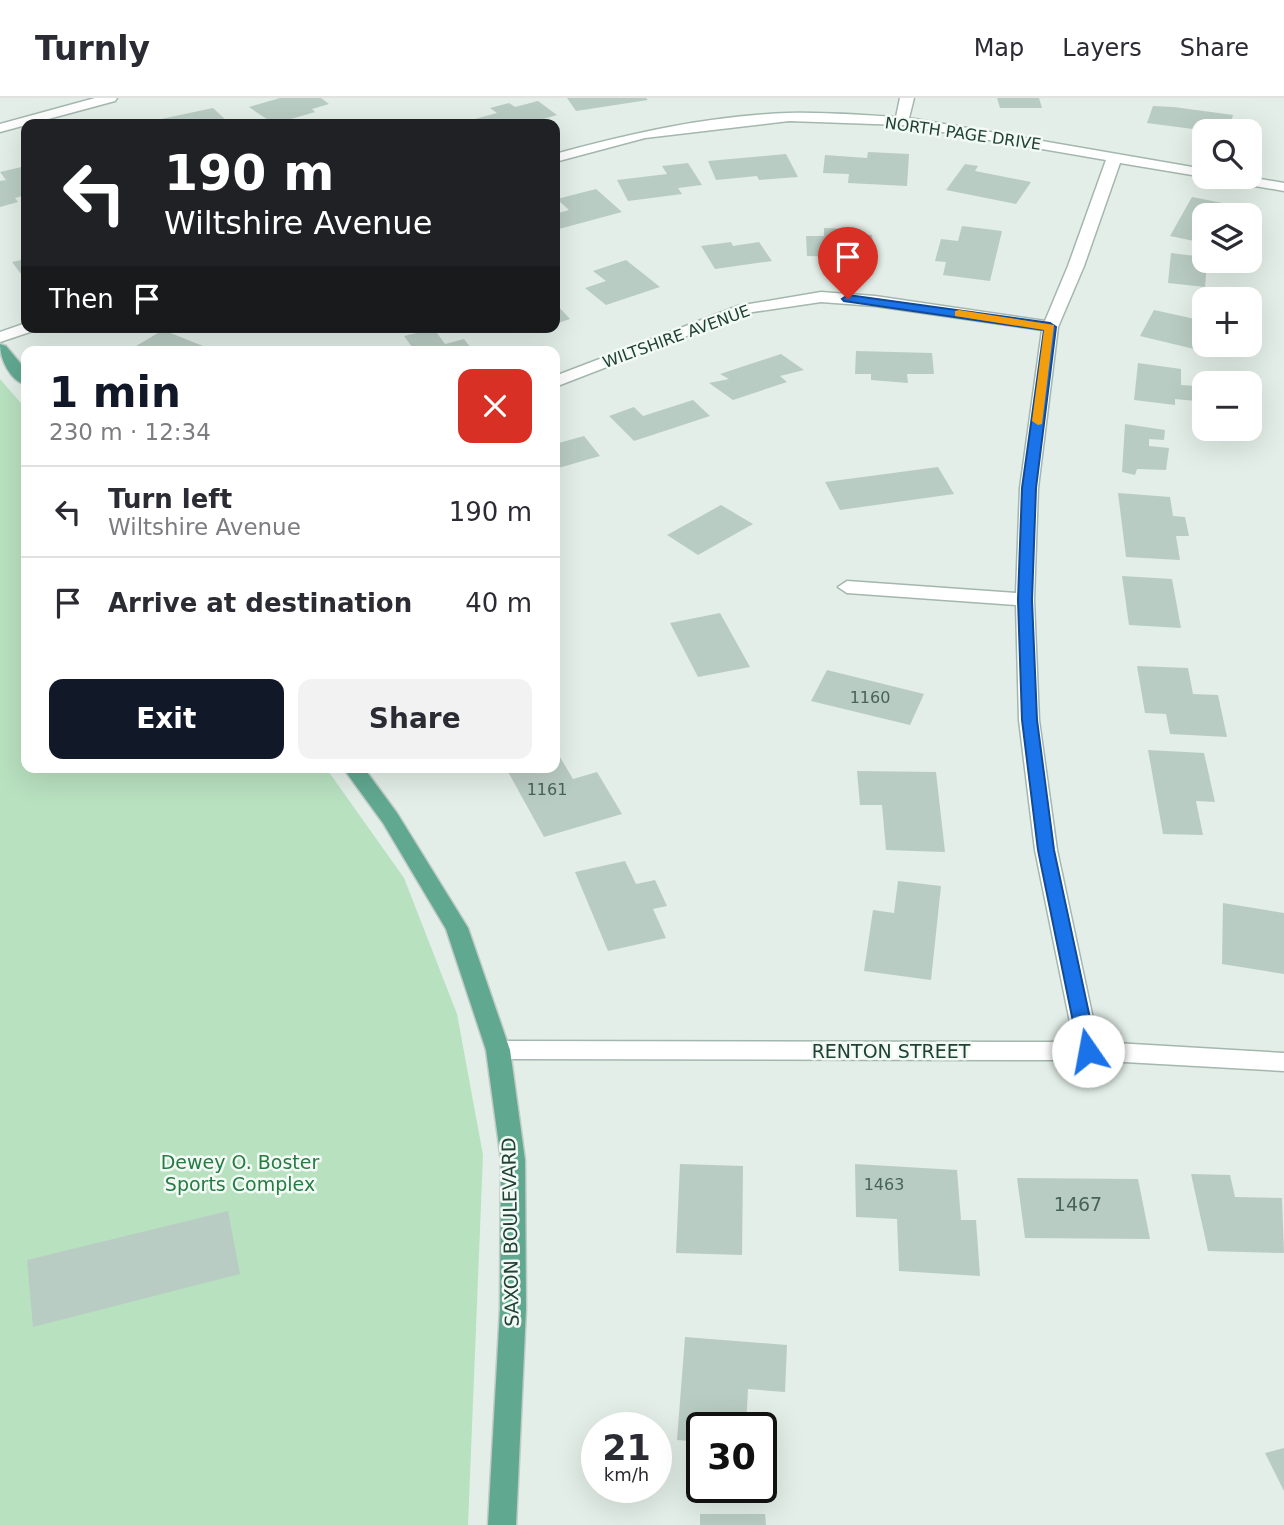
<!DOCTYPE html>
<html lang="en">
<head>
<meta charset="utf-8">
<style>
	body { margin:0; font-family:"DejaVu Sans",sans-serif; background:#f2f2f3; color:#2b2b33; height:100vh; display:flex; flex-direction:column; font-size:26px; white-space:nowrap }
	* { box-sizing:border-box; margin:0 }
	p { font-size:23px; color:#7c7c81 }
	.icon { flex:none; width:38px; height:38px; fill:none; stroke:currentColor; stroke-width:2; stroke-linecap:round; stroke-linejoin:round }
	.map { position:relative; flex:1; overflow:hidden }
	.sheet { position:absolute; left:21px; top:248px; width:539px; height:427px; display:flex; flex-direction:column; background:#fff; border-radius:14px; box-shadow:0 7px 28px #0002 }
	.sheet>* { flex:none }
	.top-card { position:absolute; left:21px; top:21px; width:539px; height:214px; border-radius:14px; box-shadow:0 7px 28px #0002; background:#202124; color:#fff; overflow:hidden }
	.tools { position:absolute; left:1192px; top:21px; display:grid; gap:14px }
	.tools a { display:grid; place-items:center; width:70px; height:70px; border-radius:14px; background:#fff; box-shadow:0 7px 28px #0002; font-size:35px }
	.speed { position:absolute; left:581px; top:1314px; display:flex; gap:14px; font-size:35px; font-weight:700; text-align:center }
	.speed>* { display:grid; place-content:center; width:91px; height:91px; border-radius:50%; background:#fff; box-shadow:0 7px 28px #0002; line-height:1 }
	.speed small { font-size:18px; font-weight:400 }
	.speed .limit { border:4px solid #111; border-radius:10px; background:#fff; color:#111 }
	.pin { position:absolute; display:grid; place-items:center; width:60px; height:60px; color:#fff; margin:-72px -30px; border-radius:50% 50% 50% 0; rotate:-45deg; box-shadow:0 0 7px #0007 }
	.pin .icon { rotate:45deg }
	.me { position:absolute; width:77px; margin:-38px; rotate:348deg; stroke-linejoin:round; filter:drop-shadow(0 0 5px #0008) }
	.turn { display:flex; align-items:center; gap:24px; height:147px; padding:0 28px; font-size:32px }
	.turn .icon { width:91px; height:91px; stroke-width:2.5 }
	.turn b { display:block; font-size:49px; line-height:60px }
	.then { display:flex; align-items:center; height:66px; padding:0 28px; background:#0003; gap:14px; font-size:26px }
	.round { display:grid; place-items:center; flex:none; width:74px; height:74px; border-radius:14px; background:#f2f2f3 }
	.overview { display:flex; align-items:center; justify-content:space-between; height:119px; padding:0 28px }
	h1 { font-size:42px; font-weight:700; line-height:52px; color:#111827 }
	.button { display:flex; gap:14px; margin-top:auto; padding:14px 28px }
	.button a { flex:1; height:80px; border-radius:14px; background:#111827; color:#fff; font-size:28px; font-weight:700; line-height:80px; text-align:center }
	.button a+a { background:#f2f2f3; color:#2b2b33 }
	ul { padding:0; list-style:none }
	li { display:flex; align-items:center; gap:21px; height:91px; padding:0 28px; border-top:2px solid #e1e1e2 }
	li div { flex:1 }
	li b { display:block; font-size:26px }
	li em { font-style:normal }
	header { display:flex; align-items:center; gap:42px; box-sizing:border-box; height:98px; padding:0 35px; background:#fff; border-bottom:2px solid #e1e1e2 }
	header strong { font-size:33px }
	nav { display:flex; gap:38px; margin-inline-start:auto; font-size:24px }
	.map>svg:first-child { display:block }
</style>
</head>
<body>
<header>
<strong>Turnly</strong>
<nav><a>Map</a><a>Layers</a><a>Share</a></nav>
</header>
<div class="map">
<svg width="1284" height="1427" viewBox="0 0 1284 1427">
	<rect width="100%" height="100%" fill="#e2eee7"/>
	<path fill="#b8e1c0" d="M 0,281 L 26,311 L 26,670 L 326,670 L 404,780 L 457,916 L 483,1057 L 468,1427 L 0,1427 Z"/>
	<g fill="#b9ccc3">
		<path d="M 280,0 L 321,0 L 329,6 L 312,11 L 315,14 L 274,26 L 249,9 Z"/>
		<path d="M 567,0 L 646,0 L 648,2 L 576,13 Z"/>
		<path d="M 997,0 L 1039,0 L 1042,10 L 1000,10 Z"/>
		<path d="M 538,3 L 557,17 L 526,26 L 482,26 L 475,21 L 497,15 L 490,10 L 509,5 L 515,9 Z"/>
		<path d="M 1153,8 L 1174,9 L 1233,17 L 1228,33 L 1208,33 L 1147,25 Z"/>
		<path d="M 213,10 L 229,25 L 150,26 L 147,24 Z"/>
		<path d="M 868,54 L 909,56 L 907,88 L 848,85 L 849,76 L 823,75 L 825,57 L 867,60 Z"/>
		<path d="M 786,56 L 798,79 L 759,82 L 757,78 L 716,82 L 708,63 Z"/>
		<path d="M 688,65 L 702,87 L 678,90 L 682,96 L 628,103 L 617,82 L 667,76 L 662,68 Z"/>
		<path d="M 965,66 L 978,68 L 975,73 L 1031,84 L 1016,106 L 946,92 Z"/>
		<path d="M 26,68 L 26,97 L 15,100 L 18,104 L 0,109 L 0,83 L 6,82 L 0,74 Z"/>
		<path d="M 596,91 L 622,114 L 555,132 L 555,116 L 569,112 L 557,101 Z"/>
		<path d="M 1192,99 L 1248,110 L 1244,117 L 1204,117 L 1204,145 L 1170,138 Z"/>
		<path d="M 962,128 L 1002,133 L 990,183 L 943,177 L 946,164 L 935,163 L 941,141 L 958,143 Z"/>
		<path d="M 824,130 L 848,131 L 849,136 L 872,137 L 874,160 L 807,158 L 806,138 L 824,138 Z"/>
		<path d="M 731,144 L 733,148 L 759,144 L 772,163 L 715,171 L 701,148 Z"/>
		<path d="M 1171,155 L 1204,159 L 1204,163 L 1207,163 L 1205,189 L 1168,185 Z"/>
		<path d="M 26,161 L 26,179 L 24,180 L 12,164 Z"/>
		<path d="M 626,162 L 660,189 L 606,207 L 585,190 L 606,183 L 593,173 Z"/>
		<path d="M 555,205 L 570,221 L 555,226 Z"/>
		<path d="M 1154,212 L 1204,223 L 1204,231 L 1194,251 L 1140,238 Z"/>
		<path d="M 434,231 L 445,246 L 464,241 L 474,254 L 399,254 L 412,249 L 404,238 Z"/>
		<path d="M 163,232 L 208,250 L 202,254 L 126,254 Z"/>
		<path d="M 856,253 L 932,255 L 934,276 L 907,276 L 908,285 L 871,282 L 871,276 L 855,276 Z"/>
		<path d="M 781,256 L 804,272 L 780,278 L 787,284 L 733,302 L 709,285 L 729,281 L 720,276 Z"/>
		<path d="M 1138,265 L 1181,271 L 1181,287 L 1197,288 L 1196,303 L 1175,301 L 1175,307 L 1134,302 Z"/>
		<path d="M 693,302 L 710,318 L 634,343 L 609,318 L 634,309 L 643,318 Z"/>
		<path d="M 1125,326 L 1165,332 L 1164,342 L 1149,341 L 1149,348 L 1169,350 L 1166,372 L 1137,371 L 1135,377 L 1122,374 Z"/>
		<path d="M 584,338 L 600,358 L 555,371 L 555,346 Z"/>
		<path d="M 938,369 L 954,396 L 840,412 L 825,384 Z"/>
		<path d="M 1118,395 L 1170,399 L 1173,418 L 1185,419 L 1189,438 L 1176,438 L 1180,462 L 1126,459 Z"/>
		<path d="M 721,407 L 753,426 L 698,457 L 667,437 Z"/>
		<path d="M 1122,478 L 1172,481 L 1181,530 L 1129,527 Z"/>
		<path d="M 720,515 L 750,569 L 698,579 L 670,525 Z"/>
		<path d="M 1137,568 L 1188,570 L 1193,596 L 1218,597 L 1227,639 L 1170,636 L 1166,616 L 1145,615 Z"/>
		<path d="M 827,572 L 924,596 L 910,627 L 811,603 Z"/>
		<path d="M 1148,652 L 1204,655 L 1215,704 L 1196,703 L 1203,737 L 1163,736 Z"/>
		<path d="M 557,654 L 573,681 L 597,674 L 622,716 L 544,739 L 506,670 L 555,670 L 555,655 Z"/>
		<path d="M 857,673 L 936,674 L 945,754 L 886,752 L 882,707 L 860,707 Z"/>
		<path d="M 625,763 L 636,786 L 655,782 L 667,808 L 653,811 L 666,840 L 608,853 L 575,774 Z"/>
		<path d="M 898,783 L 941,788 L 931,882 L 864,873 L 873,812 L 894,815 Z"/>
		<path d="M 1223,805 L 1284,815 L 1284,876 L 1222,866 Z"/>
		<path d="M 680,1066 L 743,1068 L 742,1157 L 676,1155 Z"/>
		<path d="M 855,1066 L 957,1072 L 961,1122 L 976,1122 L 980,1178 L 899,1173 L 897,1121 L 856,1119 Z"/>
		<path d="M 1191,1076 L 1230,1077 L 1235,1099 L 1282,1100 L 1284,1155 L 1208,1153 Z"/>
		<path d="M 1017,1080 L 1138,1081 L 1150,1141 L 1025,1140 Z"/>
		<path d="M 228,1113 L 240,1176 L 33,1229 L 27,1162 Z"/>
		<path d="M 685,1239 L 787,1247 L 785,1294 L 748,1291 L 746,1330 L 702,1330 L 702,1344 L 677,1342 Z"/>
		<path d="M 1284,1350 L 1284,1393 L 1265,1355 Z"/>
		<path d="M 700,1416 L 765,1416 L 766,1427 L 700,1427 Z"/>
	</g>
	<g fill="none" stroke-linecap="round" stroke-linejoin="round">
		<g stroke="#a4b7ae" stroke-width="3">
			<g id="minor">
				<path d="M 95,0 L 117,0 L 115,3 L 0,34 L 0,26 Z"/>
				<path d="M 900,0 L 914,0 L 909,20 L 1204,71 L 1204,79 L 1120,65 L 1084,168 L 1058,229 L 1038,390 L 1034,502 L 1039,622 L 1057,752 L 1098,944 L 1284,955 L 1284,973 L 1088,962 L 498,961 L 490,959 L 486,952 L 490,945 L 498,943 L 1074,944 L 1035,752 L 1019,622 L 1016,507 L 847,495 L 838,489 L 847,483 L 1016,495 L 1020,390 L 1042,232 L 875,208 L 821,204 L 746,215 L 555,289 L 555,278 L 738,208 L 821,194 L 875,198 L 1045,223 L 1068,168 L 1106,62 L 902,27 L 789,23 L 645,40 L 555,64 L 555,56 C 632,35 708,18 788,15 C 824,14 860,17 896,19 Z"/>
				<path d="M 1219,79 L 1249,79 L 1284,85 L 1284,93 L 1226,83 Z"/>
				<path d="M 26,225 L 26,229 L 38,229 L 36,232 L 0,244 L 0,234 Z"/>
			</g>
		</g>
		<g stroke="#c0cac7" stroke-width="3">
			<g id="major">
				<path d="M 0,246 L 6,248 L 26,272 L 26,287 C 10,283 0,261 0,246 Z"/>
				<path d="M 343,670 L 364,670 L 397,715 L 468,830 L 510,952 L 525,1062 L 526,1211 L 516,1427 L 488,1427 L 500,1211 L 501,1062 L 486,952 L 446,831 L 383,725 Z"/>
			</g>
		</g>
		<use href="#minor" fill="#fff" fill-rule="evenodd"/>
		<use href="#major" fill="#61a891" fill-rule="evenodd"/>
	</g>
	<path fill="#1a73e8" stroke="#114b97" stroke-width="2" d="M 848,197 L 1050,225 L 1056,229 L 1036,390 L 1032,502 L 1037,622 L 1054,752 L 1097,953 L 1094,958 L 1081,958 L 1079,953 L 1038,752 L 1022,622 L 1018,502 L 1022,390 L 1044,232 L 844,203 L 842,201 Z"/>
	<path fill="#f59e0b" d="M 959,212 L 1054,227 L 1042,326 L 1038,327 L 1032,323 L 1044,232 L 955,218 L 955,213 Z"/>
	<g text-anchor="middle" stroke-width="5" stroke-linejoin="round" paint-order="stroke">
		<g font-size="16" fill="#1f4136" stroke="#f3faf6">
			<text transform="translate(963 35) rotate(8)" y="6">NORTH PAGE DRIVE</text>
			<text transform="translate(676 238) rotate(-20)" y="6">WILTSHIRE AVENUE</text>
		</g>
		<g font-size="16" fill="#466459">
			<text x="870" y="605">1160</text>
			<text x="547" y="697">1161</text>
			<text x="884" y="1092">1463</text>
		</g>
		<g font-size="19" fill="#1f4136" stroke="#f3faf6">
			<text x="891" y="960">RENTON STREET</text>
			<text transform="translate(510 1134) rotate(-91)" y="7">SAXON BOULEVARD</text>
		</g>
		<g font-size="19" fill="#257c41" stroke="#f3faf6">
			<text x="240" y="1071">Dewey O. Boster<tspan x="240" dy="22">Sports Complex</tspan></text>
		</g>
		<g font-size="19" fill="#466459">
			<text x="1078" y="1113">1467</text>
		</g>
	</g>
</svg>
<div class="tools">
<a><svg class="icon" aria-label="search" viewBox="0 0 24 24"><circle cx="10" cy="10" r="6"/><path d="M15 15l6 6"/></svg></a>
<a><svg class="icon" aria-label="layers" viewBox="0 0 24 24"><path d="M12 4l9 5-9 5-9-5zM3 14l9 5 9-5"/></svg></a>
<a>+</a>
<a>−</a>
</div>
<div class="speed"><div>21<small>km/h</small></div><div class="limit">30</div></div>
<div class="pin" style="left:848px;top:201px;background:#d93025"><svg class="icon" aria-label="arrive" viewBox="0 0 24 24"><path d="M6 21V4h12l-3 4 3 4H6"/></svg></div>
<svg class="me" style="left:1088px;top:953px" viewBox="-20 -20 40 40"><circle r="19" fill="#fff"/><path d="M0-13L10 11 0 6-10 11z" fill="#1a73e8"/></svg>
<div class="top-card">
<div class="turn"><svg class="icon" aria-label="left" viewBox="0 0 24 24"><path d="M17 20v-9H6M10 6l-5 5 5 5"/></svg><div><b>190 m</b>Wiltshire Avenue</div></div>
<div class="then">Then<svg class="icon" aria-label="arrive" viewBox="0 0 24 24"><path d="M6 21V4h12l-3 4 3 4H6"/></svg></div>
</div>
<section class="sheet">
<div class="overview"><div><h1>1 min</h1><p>230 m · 12:34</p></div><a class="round" style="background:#d93025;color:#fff"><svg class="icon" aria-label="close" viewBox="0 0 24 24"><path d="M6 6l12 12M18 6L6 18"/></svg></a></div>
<ul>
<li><svg class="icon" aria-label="left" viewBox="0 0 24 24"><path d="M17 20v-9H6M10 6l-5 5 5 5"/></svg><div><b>Turn left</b><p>Wiltshire Avenue</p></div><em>190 m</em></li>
<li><svg class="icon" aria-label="arrive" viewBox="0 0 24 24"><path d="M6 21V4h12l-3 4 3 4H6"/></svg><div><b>Arrive at destination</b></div><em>40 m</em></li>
</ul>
<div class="button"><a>Exit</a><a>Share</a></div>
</section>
</div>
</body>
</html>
